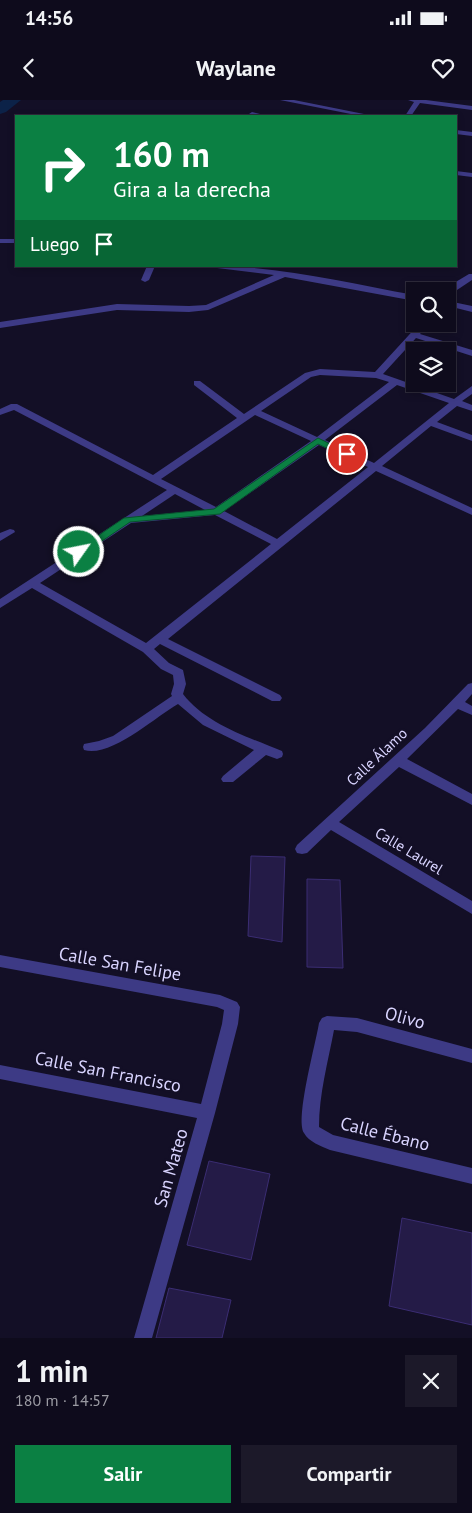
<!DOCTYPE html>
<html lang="es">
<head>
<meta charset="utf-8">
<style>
	body { margin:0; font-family:"PT Sans",sans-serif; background:#1c1929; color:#f1f3f6; height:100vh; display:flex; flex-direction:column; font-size:19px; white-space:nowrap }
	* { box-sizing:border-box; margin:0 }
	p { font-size:16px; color:#9b9ba3 }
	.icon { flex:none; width:28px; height:28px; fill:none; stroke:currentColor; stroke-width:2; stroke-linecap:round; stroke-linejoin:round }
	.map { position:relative; height:1238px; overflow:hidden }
	.details { display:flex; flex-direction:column; background:#0e0b1c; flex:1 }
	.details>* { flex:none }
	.guide { position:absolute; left:15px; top:15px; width:442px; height:152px; border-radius:0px; box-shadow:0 2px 8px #0003,0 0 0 1px #2e2b3b; background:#0b8043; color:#fff; overflow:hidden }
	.fabs { position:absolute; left:406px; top:182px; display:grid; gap:10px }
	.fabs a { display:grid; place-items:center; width:50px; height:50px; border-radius:0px; background:#0e0b1c; box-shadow:0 2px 8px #0003,0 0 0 1px #2e2b3b; font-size:25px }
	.pin { position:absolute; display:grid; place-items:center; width:42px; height:42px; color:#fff; margin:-21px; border:2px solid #fff; border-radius:50%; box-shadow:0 1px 5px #0007 }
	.me { position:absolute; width:55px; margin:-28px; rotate:57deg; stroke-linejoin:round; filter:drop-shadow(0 0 4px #0008) }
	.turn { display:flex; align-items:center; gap:18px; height:105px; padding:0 15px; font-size:22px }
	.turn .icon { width:65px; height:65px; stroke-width:2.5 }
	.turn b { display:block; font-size:35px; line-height:42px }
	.then { display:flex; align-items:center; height:48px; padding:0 15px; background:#0003; gap:10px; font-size:19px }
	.round { display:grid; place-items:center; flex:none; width:52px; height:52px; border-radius:0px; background:#1c1929 }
	.overview { display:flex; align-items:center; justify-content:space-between; height:85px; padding:0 15px }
	h1 { font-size:30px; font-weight:600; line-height:38px }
	.primary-button { display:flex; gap:10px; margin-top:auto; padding:10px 15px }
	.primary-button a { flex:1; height:58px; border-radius:0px; background:#0b8043; color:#fff; font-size:20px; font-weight:600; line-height:58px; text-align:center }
	.primary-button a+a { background:#1c1929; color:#f1f3f6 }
	.status { display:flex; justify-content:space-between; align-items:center; height:35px; padding:0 25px; background:#0e0b1c; direction:ltr }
	.status svg { height:14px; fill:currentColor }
	header { display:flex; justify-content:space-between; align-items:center; height:65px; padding:0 15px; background:#0e0b1c; font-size:22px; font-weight:600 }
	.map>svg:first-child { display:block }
</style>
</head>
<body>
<div class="status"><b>14:56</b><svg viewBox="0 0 49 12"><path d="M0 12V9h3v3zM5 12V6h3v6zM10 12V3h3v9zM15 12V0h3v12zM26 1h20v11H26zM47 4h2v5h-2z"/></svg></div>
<header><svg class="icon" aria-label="back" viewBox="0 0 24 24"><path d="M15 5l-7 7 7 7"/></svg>Waylane<svg class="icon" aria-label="heart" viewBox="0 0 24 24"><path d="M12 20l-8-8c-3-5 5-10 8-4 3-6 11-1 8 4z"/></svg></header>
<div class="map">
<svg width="472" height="1238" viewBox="0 0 472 1238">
	<rect width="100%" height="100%" fill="#130f26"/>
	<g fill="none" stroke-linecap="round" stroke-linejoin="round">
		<path fill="#0c2248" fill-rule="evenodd" d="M 3,0 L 21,0 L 6,12 L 0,14 L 0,2 Z"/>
	</g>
	<g fill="#241b47" stroke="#3b2d73">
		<path d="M 251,756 L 285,757 L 282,842 L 248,836 Z"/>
		<path d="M 307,779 L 340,780 L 343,868 L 307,867 Z"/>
		<path d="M 209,1061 L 270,1074 L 251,1160 L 187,1145 Z"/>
		<path d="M 402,1118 L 472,1133 L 472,1225 L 389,1206 Z"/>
		<path d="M 169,1188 L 231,1200 L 222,1238 L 156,1238 Z"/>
	</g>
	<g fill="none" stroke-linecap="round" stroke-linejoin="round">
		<g fill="#3d3a85" fill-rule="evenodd">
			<path d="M 280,0 L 294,0 L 374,16 L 361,16 Z"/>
			<path d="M 408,0 L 426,0 L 472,6 L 472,10 L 420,3 L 411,16 L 405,16 L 414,2 Z"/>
			<path d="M 252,12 L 264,15 L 265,16 L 250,15 L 249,14 Z"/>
			<path d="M 456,30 L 472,32 L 472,36 L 456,34 Z"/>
			<path d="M 456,71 L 472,73 L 472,77 L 456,75 Z"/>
			<rect x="0" y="139" width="16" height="4"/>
			<path d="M 147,166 L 155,166 L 149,180 L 145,182 L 141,180 Z"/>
			<path d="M 213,166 C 281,166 348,183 415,195 L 415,201 L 285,177 L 208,210 L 189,212 L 117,210 L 0,228 L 0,222 L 117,204 L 189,206 L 206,205 L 274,175 L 217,168 Z"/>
			<path d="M 469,174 L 472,174 L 472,180 L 448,196 L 448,191 L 446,191 L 449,186 Z"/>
			<path d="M 448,201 L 472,206 L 472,212 L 448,206 Z"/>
			<path d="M 419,224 L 428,224 L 420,234 L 472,250 L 472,256 L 416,238 L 383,274 L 454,299 L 472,286 L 472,294 L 462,301 L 472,305 L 472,311 L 457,306 L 437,322 L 472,335 L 472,341 L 431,326 L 382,366 L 472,408 L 472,415 L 376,371 L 168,539 L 280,595 L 282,598 L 280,601 L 272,601 L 160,544 L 154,549 L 169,563 L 183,570 L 186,584 L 183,594 C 206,624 248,637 282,651 L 283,654 L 282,657 L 277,659 L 266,655 L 233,682 L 223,682 L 221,679 L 223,676 L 254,650 L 203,625 L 178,604 C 155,617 111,658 84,650 L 83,647 L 84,644 L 99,641 L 113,636 L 172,596 L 171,594 L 174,584 L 173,575 L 161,569 L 143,552 L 32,488 L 0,508 L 0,499 L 167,390 L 14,310 L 0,315 L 0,309 L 11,304 L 17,304 L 153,375 L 237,318 L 194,285 L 194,281 L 200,281 L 244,314 L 305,273 L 320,269 L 375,272 ZM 320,275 L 376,278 L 389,282 L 317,337 L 261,311 L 311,277 ZM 397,285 L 449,303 L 374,363 L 325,340 ZM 255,315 L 311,341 L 216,407 L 161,379 ZM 319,345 L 368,367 L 277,439 L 224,411 ZM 175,394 L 205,410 L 142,416 ZM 215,415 L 271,444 L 146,543 L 40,483 L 131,423 Z"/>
			<path d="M 10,429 L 14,430 L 15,432 L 0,441 L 0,433 Z"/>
			<path d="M 472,583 L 472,594 L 465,602 L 472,606 L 472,615 L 458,609 L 407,659 L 472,694 L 472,705 L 399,667 L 339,722 L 472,801 L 472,814 L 331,730 L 307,753 L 302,754 L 297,753 L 295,749 L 297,745 L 425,628 L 468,584 Z"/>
			<path d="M 0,855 L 220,895 L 237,902 L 240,907 L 238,924 L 215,1013 L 152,1238 L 134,1238 L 197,1018 L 0,979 L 0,965 L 201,1004 L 222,924 L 224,910 L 217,907 L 0,867 Z"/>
			<path d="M 327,916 L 357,918 L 472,949 L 472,963 L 357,932 L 334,930 C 328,962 319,994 319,1027 L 333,1035 L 472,1068 L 472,1084 L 330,1050 C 321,1046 309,1042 304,1033 C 295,1018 316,943 319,923 L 322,918 Z"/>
		</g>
	</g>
	<path fill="#0b8043" stroke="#07532c" d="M 318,338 L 351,354 L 350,356 L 343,356 L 318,344 L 220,414 L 130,422 L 83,454 L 79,455 L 74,452 L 124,418 L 214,409 Z"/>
	<g text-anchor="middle" stroke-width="5" stroke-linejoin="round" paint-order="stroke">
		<g font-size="15" fill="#d9d4ff" stroke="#130f26">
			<text transform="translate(377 657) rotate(-43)" y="5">Calle Álamo</text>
			<text transform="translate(409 751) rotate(31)" y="5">Calle Laurel</text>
		</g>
		<g font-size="18" fill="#d9d4ff" stroke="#130f26">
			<text transform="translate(120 864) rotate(10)" y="6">Calle San Felipe</text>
			<text transform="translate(405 918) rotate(15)" y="6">Olivo</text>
			<text transform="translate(108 972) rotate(11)" y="6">Calle San Francisco</text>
			<text transform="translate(385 1034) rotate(14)" y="6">Calle Ébano</text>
			<text transform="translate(171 1068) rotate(-74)" y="6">San Mateo</text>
		</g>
	</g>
</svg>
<div class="fabs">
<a><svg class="icon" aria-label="search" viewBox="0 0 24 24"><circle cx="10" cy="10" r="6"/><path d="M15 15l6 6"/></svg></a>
<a><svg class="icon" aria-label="layers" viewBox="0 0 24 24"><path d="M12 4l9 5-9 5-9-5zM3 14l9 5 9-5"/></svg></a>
</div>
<div class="pin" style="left:347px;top:354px;background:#d93025"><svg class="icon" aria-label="arrive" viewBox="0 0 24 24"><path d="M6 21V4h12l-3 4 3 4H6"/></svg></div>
<svg class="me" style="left:79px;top:452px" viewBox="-20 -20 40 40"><circle r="17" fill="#0b8043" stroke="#fff" stroke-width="3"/><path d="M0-11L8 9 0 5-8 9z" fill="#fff"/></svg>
<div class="guide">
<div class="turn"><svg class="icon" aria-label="right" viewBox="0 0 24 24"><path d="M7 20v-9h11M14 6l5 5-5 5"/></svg><div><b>160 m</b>Gira a la derecha</div></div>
<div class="then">Luego<svg class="icon" aria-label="arrive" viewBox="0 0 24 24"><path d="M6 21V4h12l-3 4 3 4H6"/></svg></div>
</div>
</div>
<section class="details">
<div class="overview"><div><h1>1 min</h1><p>180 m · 14:57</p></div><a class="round"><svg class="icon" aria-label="close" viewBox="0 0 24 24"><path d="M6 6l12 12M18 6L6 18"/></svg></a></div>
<div class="primary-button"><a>Salir</a><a>Compartir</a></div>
</section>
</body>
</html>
